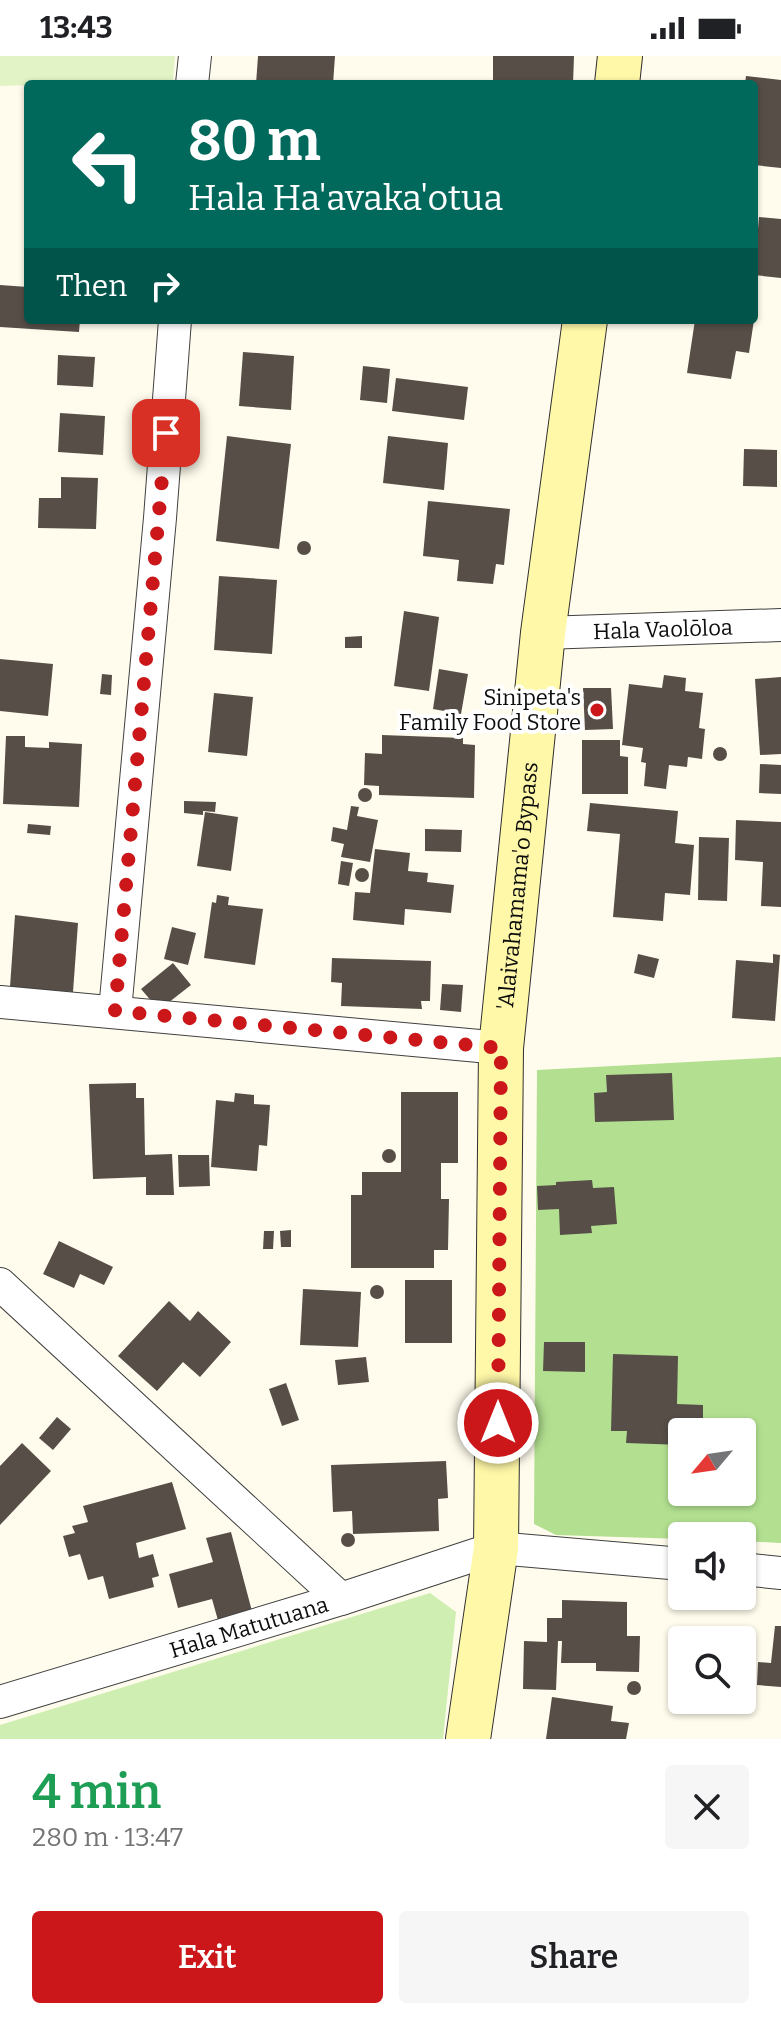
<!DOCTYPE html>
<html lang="en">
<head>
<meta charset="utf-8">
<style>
	body { margin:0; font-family:Bitter,serif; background:#f6f6f6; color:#202124; height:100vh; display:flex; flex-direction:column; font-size:30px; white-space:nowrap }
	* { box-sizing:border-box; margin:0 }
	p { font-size:26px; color:#757577 }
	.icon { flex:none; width:44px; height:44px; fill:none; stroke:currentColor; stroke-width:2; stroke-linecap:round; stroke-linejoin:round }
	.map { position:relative; height:1683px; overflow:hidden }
	.side { display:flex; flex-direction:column; background:#fff; flex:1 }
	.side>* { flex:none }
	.guide { position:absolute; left:24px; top:24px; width:734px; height:244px; border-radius:8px; box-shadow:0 2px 6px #0004; background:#00695c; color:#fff; overflow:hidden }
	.needle { width:52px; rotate:241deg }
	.controls { position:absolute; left:668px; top:1362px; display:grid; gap:16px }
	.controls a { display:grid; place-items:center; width:88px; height:88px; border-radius:8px; background:#fff; box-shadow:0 2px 6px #0004; font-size:40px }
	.pin { position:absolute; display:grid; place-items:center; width:68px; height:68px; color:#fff; margin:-34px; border-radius:16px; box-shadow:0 4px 12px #0006 }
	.me { position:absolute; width:88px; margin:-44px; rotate:0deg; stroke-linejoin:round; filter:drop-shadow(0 0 6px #0008) }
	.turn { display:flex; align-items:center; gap:28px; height:168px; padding:0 32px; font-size:36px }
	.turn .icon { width:104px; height:104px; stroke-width:2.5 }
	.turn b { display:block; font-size:56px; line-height:68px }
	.then { display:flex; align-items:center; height:76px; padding:0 32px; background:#0003; gap:16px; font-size:30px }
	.round { display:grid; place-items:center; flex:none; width:84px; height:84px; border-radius:8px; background:#f6f6f6 }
	.overview { display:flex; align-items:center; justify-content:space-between; height:136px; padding:0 32px }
	h1 { font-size:48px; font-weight:600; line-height:60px; color:#1e9e55 }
	.button { display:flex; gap:16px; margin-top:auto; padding:16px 32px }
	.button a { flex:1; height:92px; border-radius:8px; background:#cb171a; color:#fff; font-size:32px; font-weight:600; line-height:92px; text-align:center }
	.button a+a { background:#f6f6f6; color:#202124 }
	.status { display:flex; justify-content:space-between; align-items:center; height:56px; padding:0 40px; background:#fff; direction:ltr }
	.status svg { height:22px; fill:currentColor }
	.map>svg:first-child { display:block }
</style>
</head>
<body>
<div class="status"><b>13:43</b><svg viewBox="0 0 49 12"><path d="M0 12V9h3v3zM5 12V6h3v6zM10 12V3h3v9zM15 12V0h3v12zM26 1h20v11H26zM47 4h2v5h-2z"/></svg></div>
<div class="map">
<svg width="781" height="1683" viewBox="0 0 781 1683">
	<rect width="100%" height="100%" fill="#fffced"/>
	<path fill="#cfeeb2" d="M 430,1537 L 456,1556 L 443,1683 L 0,1683 L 0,1669 Z"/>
	<path fill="#b2e090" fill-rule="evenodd" d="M 781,1001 L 781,1487 L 742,1485 L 742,1480 L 682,1480 L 682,1483 L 556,1479 L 534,1468 L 537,1014 ZM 682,1376 L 742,1376 L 742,1436 L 682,1436 Z"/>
	<path fill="#e2f4c5" d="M 0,0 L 175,0 L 173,25 L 0,30 Z"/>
	<g fill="#574e48">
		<path d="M 258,0 L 335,0 L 333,28 L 256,28 Z"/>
		<path d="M 493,0 L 574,0 L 573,28 L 493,28 Z"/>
		<path d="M 746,20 L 781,24 L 781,112 L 754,109 L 754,28 L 745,28 Z"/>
		<path d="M 759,161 L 781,163 L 781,222 L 754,219 Z"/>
		<path d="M 0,229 L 28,231 L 28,264 L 80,264 L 79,276 L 0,271 Z"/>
		<path d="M 695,264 L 754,264 L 749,297 L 736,295 L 731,323 L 687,317 Z"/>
		<path d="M 243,296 L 294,300 L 291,354 L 239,350 Z"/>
		<path d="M 58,299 L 95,301 L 93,331 L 57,329 Z"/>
		<path d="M 363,310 L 390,313 L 387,347 L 360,344 Z"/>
		<path d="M 396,322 L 468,331 L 464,364 L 392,355 Z"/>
		<path d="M 60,357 L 105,360 L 103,399 L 58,396 Z"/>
		<path d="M 227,380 L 291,388 L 279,493 L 216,485 Z"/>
		<path d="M 388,380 L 448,387 L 444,434 L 383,427 Z"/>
		<path d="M 744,393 L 777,394 L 777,431 L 743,430 Z"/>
		<path d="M 61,421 L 98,422 L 96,473 L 38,472 L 39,442 L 61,442 Z"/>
		<path d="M 428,445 L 510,453 L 504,509 L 496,508 L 493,528 L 457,525 L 459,504 L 423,500 Z"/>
		<circle cx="304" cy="492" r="7"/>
		<path d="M 219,520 L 277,524 L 272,598 L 214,594 Z"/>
		<path d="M 404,555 L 439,561 L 429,635 L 394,630 Z"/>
		<path d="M 362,580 L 362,592 L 345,592 L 345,581 Z"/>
		<path d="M 0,603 L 53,608 L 48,660 L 0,655 Z"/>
		<path d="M 439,613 L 468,618 L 461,658 L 433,653 Z"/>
		<path d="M 102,618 L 112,619 L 111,639 L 100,638 Z"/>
		<path d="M 664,619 L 686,622 L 685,635 L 703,637 L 699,672 L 705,673 L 702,703 L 688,701 L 687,711 L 669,709 L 666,733 L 644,730 L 646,707 L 641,706 L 643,692 L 622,689 L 629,628 L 662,632 Z"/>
		<path d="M 781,621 L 781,698 L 760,699 L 755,623 Z"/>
		<path d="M 583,632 L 611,632 L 613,673 L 585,674 Z"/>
		<path d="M 214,637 L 253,641 L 247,700 L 208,696 Z"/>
		<path d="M 382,679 L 463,682 L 463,688 L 475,689 L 474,742 L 379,739 L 379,730 L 364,729 L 365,697 L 382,698 Z"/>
		<path d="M 6,680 L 25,680 L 25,691 L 49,692 L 49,686 L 82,688 L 79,751 L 3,748 Z"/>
		<path d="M 582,684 L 620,684 L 620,700 L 628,701 L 628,738 L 582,738 Z"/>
		<circle cx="720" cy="698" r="7"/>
		<path d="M 760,708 L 781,709 L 781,738 L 759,737 Z"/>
		<circle cx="365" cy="739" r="7"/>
		<path d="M 184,745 L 216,746 L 215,756 L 203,755 L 203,759 L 184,757 Z"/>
		<path d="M 590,747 L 678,755 L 675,787 L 694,789 L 690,839 L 665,837 L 663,865 L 613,861 L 620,778 L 587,775 Z"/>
		<path d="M 351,750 L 359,751 L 357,760 L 378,764 L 370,806 L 341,801 L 344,788 L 331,785 L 333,771 L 347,774 Z"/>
		<path d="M 205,756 L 238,761 L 231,815 L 197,810 Z"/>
		<path d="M 736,764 L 781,766 L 781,851 L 761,850 L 763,806 L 735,804 Z"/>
		<path d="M 28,768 L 51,770 L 50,779 L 27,777 Z"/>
		<path d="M 425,773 L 462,774 L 461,796 L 425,795 Z"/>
		<path d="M 699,781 L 729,782 L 727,845 L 698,844 Z"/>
		<path d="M 375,793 L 410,797 L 408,815 L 428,817 L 427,826 L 454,829 L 451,857 L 405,853 L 404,869 L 353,864 L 355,836 L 370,837 Z"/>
		<path d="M 341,805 L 353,807 L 349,830 L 338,828 Z"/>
		<circle cx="362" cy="819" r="7"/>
		<path d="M 217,839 L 229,841 L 228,849 L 263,853 L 255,909 L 204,902 L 212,846 L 216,847 Z"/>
		<path d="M 15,859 L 78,867 L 73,936 L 10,931 Z"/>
		<path d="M 172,871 L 196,877 L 188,909 L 164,903 Z"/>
		<path d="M 638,898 L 659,903 L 654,922 L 634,917 Z"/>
		<path d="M 773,898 L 780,899 L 775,965 L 732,962 L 736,904 L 773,907 Z"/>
		<path d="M 332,902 L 431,905 L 430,945 L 421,945 L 422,953 L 341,950 L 342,927 L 331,926 Z"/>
		<path d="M 173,907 L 191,929 L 159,954 L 141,933 Z"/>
		<path d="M 442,928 L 463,929 L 461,956 L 440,954 Z"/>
		<path d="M 672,1017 L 674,1064 L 595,1066 L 594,1037 L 607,1036 L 606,1019 Z"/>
		<path d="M 136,1027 L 136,1042 L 144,1042 L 145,1099 L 172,1098 L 174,1139 L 146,1139 L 146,1121 L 93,1123 L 89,1028 Z"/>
		<path d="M 401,1036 L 458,1036 L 458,1107 L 441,1107 L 441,1143 L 449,1143 L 448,1194 L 434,1194 L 434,1212 L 351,1212 L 351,1139 L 362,1139 L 362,1116 L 401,1116 Z"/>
		<path d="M 235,1037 L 254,1039 L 254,1048 L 270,1049 L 267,1090 L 259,1089 L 257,1115 L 211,1111 L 216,1044 L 234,1046 Z"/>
		<circle cx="389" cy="1100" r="7"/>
		<path d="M 178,1099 L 209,1099 L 210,1130 L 179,1131 Z"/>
		<path d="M 592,1124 L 593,1132 L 614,1131 L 617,1168 L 591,1170 L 592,1177 L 560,1179 L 559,1153 L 538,1154 L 537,1130 L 556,1129 L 556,1126 Z"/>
		<path d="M 291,1174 L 291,1191 L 281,1191 L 280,1175 Z"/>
		<path d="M 264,1175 L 274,1175 L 273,1193 L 263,1193 Z"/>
		<path d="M 59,1185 L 113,1211 L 104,1229 L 80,1218 L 74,1232 L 43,1218 Z"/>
		<rect x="405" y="1224" width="47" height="63"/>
		<circle cx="377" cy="1236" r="7"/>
		<path d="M 303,1233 L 361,1236 L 358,1291 L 300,1289 Z"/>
		<path d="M 169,1245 L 190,1265 L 198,1255 L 231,1286 L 200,1321 L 183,1306 L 157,1335 L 118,1300 Z"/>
		<path d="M 544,1286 L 585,1286 L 585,1316 L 543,1315 Z"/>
		<path d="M 613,1298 L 678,1300 L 677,1348 L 703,1349 L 703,1376 L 682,1376 L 682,1389 L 626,1387 L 627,1375 L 611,1375 Z"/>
		<path d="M 366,1301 L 369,1326 L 338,1329 L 335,1304 Z"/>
		<path d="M 286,1327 L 299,1364 L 282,1370 L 269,1333 Z"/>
		<path d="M 57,1361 L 71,1373 L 53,1394 L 39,1382 Z"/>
		<path d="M 22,1387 L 51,1415 L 0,1469 L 0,1410 Z"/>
		<path d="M 446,1405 L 448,1442 L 438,1443 L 439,1475 L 353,1478 L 352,1455 L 333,1456 L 331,1409 Z"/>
		<path d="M 172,1426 L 186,1473 L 136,1487 L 139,1502 L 153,1498 L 159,1520 L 152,1522 L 154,1531 L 109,1543 L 103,1520 L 88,1524 L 80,1498 L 69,1501 L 63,1480 L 75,1477 L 72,1470 L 88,1466 L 83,1450 Z"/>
		<path d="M 231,1476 L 253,1559 L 219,1568 L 212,1543 L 178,1552 L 169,1518 L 213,1506 L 206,1482 Z"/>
		<circle cx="348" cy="1484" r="7"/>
		<path d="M 562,1544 L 627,1546 L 627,1580 L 640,1580 L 639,1616 L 596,1615 L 596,1607 L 561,1607 L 562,1585 L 558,1585 L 556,1634 L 523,1633 L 524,1585 L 547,1586 L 547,1562 L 562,1562 Z"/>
		<path d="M 775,1570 L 781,1570 L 781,1631 L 757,1629 L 758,1606 L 771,1607 Z"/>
		<circle cx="634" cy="1632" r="7"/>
		<path d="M 552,1641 L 613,1650 L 611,1665 L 629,1667 L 626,1683 L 546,1683 Z"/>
	</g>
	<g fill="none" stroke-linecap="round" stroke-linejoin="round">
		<g stroke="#404040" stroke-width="34">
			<g id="street">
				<path d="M 192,28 L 195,0"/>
				<path id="s1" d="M 543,577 L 781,569"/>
				<path d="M 0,946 L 501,992"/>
				<path d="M 115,955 L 160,462 L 175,264"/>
				<path d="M 0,1228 L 341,1543"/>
				<path d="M 742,1513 L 781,1517"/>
				<path id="s2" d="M 0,1646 L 341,1543 L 496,1492 L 682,1508"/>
			</g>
		</g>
		<g stroke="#2f2f2f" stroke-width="46">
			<g id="secondary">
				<path d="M 617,28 L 620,0"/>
				<path id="s3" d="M 468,1683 L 496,1492 L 501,992 L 543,577 L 585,264"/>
			</g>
		</g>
		<use href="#street" stroke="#fff" stroke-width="32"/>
		<use href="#secondary" stroke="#fff8a8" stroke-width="44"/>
	</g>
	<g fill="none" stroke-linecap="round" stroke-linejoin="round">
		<path stroke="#cb171a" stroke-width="14" stroke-dasharray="0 25.2" d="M 166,377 L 115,955 L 501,992 L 498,1367"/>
	</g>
	<circle fill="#cb171a" stroke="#fff" stroke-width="3" cx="597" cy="654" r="8"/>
	<g text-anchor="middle" stroke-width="8" stroke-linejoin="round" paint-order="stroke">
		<g font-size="22" fill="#0d0d0d" stroke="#fff">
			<text dy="8" stroke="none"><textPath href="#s1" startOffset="120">Hala Vaolōloa</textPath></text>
			<text dy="8" stroke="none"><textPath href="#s3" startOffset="856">'Alaivahamama'o Bypass</textPath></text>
			<text dy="8" stroke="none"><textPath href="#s2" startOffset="260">Hala Matutuana</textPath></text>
		</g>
		<g font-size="22" fill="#0d0d0d" stroke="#fff" text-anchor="end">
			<text x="581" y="649">Sinipeta's<tspan x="581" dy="25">Family Food Store</tspan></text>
		</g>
	</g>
</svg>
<div class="controls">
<a><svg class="needle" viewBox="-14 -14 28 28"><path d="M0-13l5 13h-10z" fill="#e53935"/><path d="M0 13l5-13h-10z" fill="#757577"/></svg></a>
<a><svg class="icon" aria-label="sound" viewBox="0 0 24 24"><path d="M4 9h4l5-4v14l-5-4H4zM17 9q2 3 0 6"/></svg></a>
<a><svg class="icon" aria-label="search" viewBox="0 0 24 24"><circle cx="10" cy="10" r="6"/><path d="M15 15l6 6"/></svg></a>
</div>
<div class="pin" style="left:166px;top:377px;background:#d93025"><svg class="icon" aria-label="arrive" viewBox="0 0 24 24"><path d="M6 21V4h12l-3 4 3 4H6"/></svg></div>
<svg class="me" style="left:498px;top:1367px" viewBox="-20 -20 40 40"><circle r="17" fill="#cb171a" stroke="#fff" stroke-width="3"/><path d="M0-11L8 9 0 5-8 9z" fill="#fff"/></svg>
<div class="guide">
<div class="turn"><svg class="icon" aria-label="left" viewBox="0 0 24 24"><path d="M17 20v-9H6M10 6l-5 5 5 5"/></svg><div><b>80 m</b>Hala Ha'avaka'otua</div></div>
<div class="then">Then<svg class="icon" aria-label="right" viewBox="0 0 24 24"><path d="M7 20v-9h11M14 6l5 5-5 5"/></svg></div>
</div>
</div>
<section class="side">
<div class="overview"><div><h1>4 min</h1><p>280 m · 13:47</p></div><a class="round"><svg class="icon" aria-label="close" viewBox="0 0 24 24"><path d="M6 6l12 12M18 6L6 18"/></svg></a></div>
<div class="button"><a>Exit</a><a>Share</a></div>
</section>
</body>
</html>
